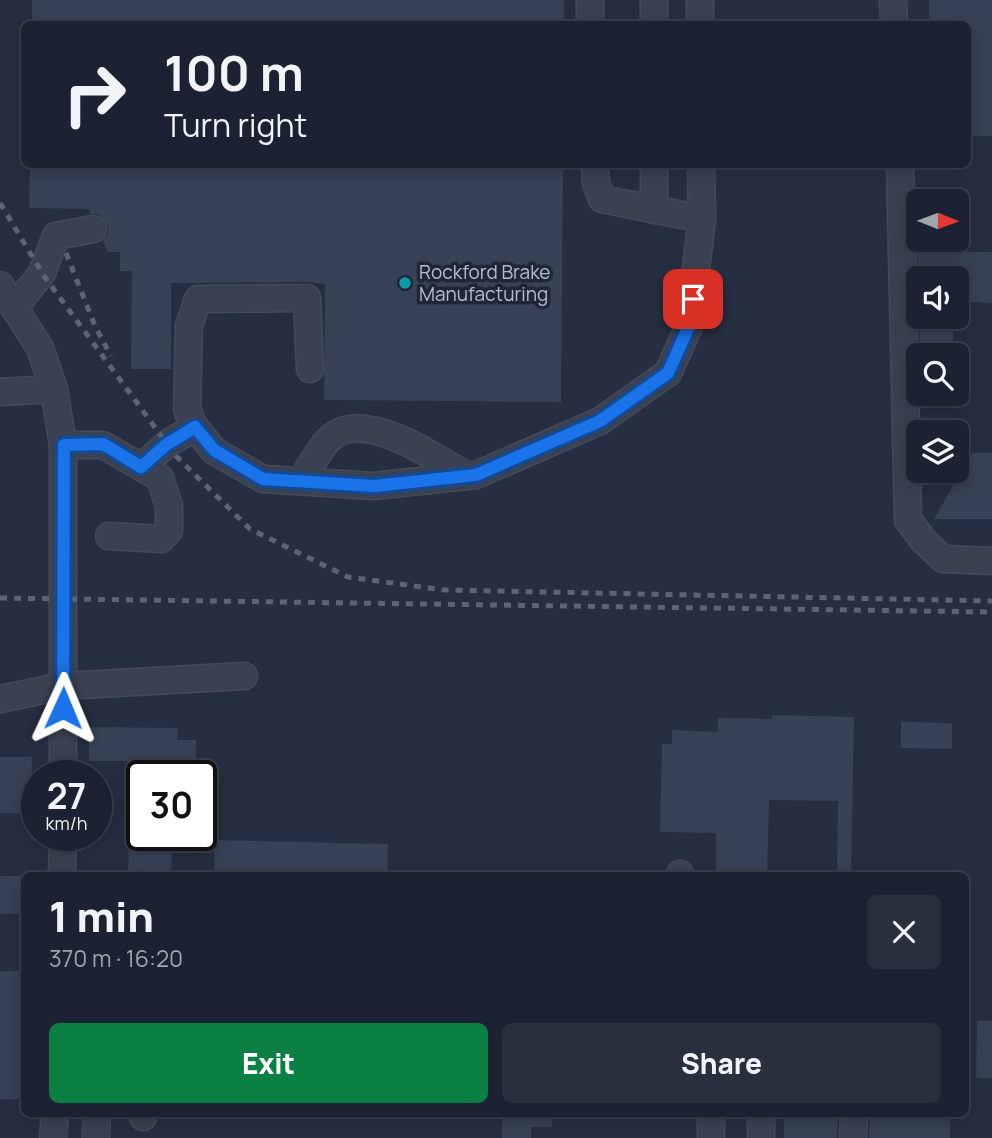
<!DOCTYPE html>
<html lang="en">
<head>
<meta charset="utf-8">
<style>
	body { margin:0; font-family:Manrope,sans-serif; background:#292f3d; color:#f1f3f6; height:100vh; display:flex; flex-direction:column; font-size:26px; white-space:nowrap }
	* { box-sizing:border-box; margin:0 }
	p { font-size:23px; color:#a0a4ab }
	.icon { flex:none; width:38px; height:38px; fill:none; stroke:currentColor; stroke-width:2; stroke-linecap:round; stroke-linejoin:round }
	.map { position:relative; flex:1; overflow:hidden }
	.drawer { position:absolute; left:21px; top:872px; width:948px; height:245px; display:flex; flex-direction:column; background:#1c2231; border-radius:10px; box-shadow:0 4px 18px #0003,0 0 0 2px #3a3f4d }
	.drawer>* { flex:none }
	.banner { position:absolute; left:21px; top:21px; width:950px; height:147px; border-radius:10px; box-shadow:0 4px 18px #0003,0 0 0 2px #3a3f4d; background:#1c2231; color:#f1f3f6; overflow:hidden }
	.needle { width:46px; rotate:91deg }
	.buttons { position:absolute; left:906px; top:189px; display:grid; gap:14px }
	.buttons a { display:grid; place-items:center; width:63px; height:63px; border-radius:10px; background:#1c2231; box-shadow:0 4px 18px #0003,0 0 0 2px #3a3f4d; font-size:35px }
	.speed { position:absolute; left:21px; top:760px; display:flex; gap:14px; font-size:35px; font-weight:700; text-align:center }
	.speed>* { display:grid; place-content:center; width:91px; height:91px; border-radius:50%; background:#1c2231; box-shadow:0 4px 18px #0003,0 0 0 2px #3a3f4d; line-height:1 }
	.speed small { font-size:18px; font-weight:400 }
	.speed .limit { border:4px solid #111; border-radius:10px; background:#fff; color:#111 }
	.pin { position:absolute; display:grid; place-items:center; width:60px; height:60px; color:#fff; margin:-30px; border-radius:14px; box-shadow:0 4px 10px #0006 }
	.me { position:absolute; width:77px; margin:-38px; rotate:1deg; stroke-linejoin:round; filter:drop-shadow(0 0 5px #0008) }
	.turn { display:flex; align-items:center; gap:24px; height:147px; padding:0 28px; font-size:32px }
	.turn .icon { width:91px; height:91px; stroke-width:2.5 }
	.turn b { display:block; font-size:49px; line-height:60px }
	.round { display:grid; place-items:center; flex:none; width:74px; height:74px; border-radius:10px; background:#292f3d }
	.headline { display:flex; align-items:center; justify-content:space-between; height:119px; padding:0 28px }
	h1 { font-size:42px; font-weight:800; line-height:52px }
	.primary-button { display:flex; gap:14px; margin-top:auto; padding:14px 28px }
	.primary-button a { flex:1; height:80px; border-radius:10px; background:#0b8043; color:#fff; font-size:28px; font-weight:800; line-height:80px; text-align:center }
	.primary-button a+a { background:#292f3d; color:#f1f3f6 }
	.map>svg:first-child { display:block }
</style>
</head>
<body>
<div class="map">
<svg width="992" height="1138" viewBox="0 0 992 1138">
	<rect width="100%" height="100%" fill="#262e41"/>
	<g fill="#384256">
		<rect x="32" y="0" width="532" height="24"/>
		<path d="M 929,0 L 992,0 L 992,136 L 968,136 L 968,24 L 929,24 Z"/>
		<path d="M 30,164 L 563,164 L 561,402 L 324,400 L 325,284 L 307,282 L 171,283 L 171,369 L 131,369 L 132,271 L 120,271 L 120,252 L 108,252 L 103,241 L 108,234 L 108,225 L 99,214 L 91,214 L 89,209 L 29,208 Z"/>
		<path d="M 917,240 L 953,240 L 953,252 L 992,252 L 992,303 L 971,302 L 971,278 L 918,278 Z"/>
		<path d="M 919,317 L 953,317 L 953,355 L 920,355 Z"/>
		<path d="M 972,453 L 992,453 L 992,519 L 934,519 Z"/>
		<path d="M 772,715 L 854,717 L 851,875 L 837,875 L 838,801 L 769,800 L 767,875 L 716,875 L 716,833 L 660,832 L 662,744 L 672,744 L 672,730 L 718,732 L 718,718 L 772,719 Z"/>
		<path d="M 901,722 L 952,723 L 952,749 L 901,748 Z"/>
		<path d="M 89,727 L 178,728 L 177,740 L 196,740 L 196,770 L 176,770 L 176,761 L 89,761 Z"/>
		<path d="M 0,757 L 32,757 L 31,814 L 0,813 Z"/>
		<path d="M 129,837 L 172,838 L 171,875 L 128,875 Z"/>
		<path d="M 215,840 L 388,844 L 387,875 L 214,875 Z"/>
		<rect x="0" y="876" width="24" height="38"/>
		<rect x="0" y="971" width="24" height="128"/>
		<path d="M 977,1021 L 992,1021 L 992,1078 L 976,1078 Z"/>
		<path d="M 502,1113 L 552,1113 L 552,1127 L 531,1127 L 531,1138 L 502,1138 Z"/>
		<path d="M 784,1113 L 838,1113 L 837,1138 L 784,1138 Z"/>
		<path d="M 870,1113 L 950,1113 L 950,1138 L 869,1138 Z"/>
	</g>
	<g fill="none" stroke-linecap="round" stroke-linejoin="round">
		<g stroke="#444a5a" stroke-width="29">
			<g id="minor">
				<path d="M 590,0 L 590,24"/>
				<path d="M 700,0 L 700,24"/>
				<path d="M 893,0 L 894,24"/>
				<path d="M 654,24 L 654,0"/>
				<path d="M 595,164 L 596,183 L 602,199 L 702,219"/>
				<path d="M 900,164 L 908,520 L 923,540 L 943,559 L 992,561"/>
				<path d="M 654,210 L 654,164"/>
				<path d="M 0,285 L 40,348 L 54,389 L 63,445 L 63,775"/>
				<path d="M 14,308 L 42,273 L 56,236 L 93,229"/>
				<path d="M 310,369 L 307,298 L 198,299 L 189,326 L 187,409 L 192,423 L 214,451 L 263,479 L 374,486 L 476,475 L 600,421 L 668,373 L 689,326 L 702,219 L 701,164"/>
				<path d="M 0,392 L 54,389"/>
				<path d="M 63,445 L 103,445 L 141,467 L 167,444 L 195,427"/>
				<path d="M 301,481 C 309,468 318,452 328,440 C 362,405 435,459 468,476"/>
				<path d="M 109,536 L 161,539 L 169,530 L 169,506 L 160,478 L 141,467"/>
				<path d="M 0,699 L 63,686 L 244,676"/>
				<path d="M 680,874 L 680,875"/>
				<path d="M 62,875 L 63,835"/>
				<path d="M 143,1113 L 143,1117"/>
				<path d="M 761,1113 L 761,1138"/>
				<path d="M 53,1138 L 55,1113"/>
				<path d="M 96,1138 L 97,1113"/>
				<path d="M 711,1138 L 711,1113"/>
				<path d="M 853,1138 L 854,1113"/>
			</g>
		</g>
		<use href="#minor" stroke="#3a4150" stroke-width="26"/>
		<g stroke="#5c6477" stroke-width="5" stroke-dasharray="7 7" stroke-linecap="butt">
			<path d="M 0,203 L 44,276 L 176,456 L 250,529 L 348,577 L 444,590 L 992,601"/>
			<path d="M 66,253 L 95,326 L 111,356"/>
			<path d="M 0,598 L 992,612"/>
		</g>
	</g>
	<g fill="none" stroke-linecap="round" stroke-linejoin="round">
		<g stroke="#114b97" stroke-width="18">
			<path id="route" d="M 63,708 L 64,445 L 103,444 L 141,467 L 167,444 L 195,427 L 214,450 L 263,479 L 374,486 L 476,475 L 600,421 L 668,373 L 689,326 L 693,299"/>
		</g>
		<use href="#route" stroke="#1a73e8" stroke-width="12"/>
	</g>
	<circle fill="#0f9aa8" stroke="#1f2636" stroke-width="2.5" cx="405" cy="283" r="7"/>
	<g text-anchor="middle" stroke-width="7" stroke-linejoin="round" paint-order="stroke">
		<g font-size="19" fill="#b7bccb" stroke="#1f2636" text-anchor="start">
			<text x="419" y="279">Rockford Brake<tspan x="419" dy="22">Manufacturing</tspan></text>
		</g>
	</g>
</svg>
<div class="buttons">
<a><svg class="needle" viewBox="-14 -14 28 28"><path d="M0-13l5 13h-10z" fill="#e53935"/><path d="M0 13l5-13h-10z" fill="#a0a4ab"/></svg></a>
<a><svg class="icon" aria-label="sound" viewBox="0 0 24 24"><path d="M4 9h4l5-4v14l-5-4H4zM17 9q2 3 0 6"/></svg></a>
<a><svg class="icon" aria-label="search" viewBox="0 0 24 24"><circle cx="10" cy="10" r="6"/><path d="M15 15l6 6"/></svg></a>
<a><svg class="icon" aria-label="layers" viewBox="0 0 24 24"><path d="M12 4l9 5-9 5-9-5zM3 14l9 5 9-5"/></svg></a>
</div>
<div class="speed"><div>27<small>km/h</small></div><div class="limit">30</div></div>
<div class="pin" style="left:693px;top:299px;background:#d93025"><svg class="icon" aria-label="arrive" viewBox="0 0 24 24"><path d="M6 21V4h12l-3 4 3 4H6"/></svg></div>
<svg class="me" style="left:63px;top:708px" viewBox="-20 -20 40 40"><path d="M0-17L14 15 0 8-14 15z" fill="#1a73e8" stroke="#fff" stroke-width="4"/></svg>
<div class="banner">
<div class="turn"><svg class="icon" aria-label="right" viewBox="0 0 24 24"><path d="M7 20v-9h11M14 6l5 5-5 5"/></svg><div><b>100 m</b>Turn right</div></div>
</div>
<section class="drawer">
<div class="headline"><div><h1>1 min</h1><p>370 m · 16:20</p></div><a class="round"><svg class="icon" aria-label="close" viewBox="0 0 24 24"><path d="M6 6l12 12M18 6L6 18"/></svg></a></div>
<div class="primary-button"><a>Exit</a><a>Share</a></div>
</section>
</div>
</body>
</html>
